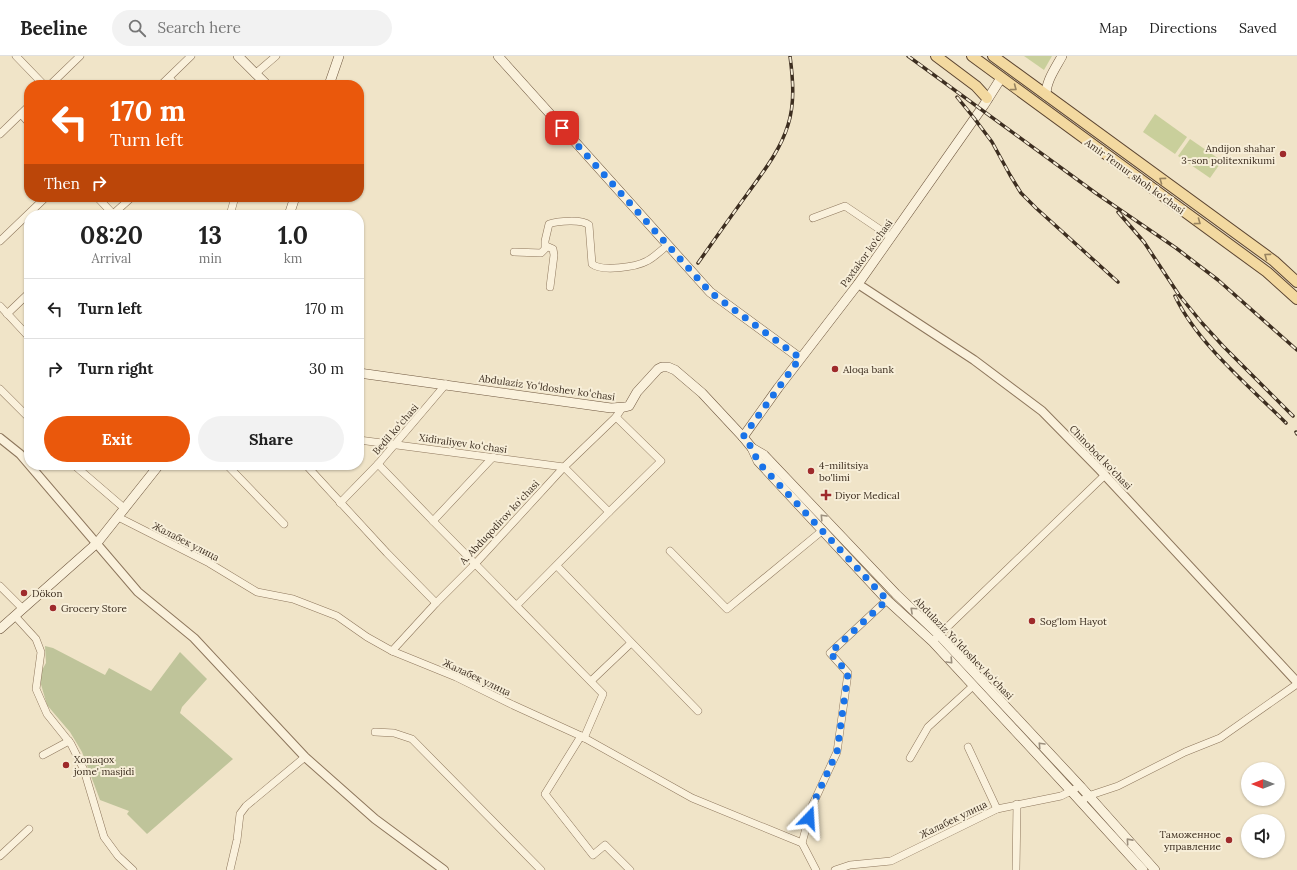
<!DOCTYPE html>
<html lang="en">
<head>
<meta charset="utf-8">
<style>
	body { margin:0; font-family:Lora,serif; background:#f2f2f2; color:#222; height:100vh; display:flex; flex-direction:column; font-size:15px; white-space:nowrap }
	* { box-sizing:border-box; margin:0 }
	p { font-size:13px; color:#767676 }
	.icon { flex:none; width:22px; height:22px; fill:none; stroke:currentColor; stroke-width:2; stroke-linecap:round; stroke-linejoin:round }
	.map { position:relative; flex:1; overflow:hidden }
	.details { position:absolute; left:24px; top:154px; width:340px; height:260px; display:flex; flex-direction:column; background:#fff; border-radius:16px; box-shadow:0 1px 3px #0004 }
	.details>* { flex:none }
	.guide { position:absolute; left:24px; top:24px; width:340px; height:122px; border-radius:16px; box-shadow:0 1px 3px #0004; background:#ea580c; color:#fff; overflow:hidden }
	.needle { width:26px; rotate:270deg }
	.controls { position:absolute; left:1241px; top:706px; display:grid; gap:8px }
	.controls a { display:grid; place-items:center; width:44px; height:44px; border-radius:50%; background:#fff; box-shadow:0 1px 3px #0004; font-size:20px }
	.pin { position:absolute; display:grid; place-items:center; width:34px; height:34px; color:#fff; margin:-17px; border-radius:8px; box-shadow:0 2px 6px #0006 }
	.me { position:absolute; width:44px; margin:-22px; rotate:20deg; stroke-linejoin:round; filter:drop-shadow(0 0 3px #0008) }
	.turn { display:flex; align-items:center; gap:14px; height:84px; padding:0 20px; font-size:18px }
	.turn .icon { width:52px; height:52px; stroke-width:2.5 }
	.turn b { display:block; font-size:28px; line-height:34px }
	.then { display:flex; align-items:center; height:38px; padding:0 20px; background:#0003; gap:8px; font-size:15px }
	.eta { display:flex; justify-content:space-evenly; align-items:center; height:68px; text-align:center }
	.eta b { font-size:24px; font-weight:700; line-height:28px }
	.button { display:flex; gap:8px; margin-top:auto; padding:8px 20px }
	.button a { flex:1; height:46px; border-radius:24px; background:#ea580c; color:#fff; font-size:16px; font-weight:700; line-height:46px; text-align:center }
	.button a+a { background:#f2f2f2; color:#222 }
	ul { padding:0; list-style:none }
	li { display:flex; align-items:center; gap:12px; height:60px; padding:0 20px; border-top:1px solid #e0e0e0 }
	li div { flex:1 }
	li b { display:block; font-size:15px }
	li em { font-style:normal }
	header { display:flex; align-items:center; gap:24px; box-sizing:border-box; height:56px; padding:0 20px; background:#fff; border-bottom:1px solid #e0e0e0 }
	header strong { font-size:19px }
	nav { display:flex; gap:22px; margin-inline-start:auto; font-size:14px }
	.search { width:280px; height:36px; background:#f2f2f2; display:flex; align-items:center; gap:10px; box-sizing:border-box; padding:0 14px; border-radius:22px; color:#767676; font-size:15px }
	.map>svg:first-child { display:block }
</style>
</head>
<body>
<header>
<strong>Beeline</strong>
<div class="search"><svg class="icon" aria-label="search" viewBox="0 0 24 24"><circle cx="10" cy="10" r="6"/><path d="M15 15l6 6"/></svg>Search here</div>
<nav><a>Map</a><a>Directions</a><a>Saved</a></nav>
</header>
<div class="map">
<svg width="1297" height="814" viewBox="0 0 1297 814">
	<rect width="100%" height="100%" fill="#f0e4c8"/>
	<g fill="#c9cf9b">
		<path d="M 1024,0 L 1052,0 L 1044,14 Z"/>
		<path d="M 1155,58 L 1187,81 L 1175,98 L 1143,76 Z"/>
		<path d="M 1190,83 L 1222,105 L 1210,122 L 1178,100 Z"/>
	</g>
	<path fill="#bfc49a" d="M 45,590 L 53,592 L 105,619 L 109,612 L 151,635 L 180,596 L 207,623 L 182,651 L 180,657 L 233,703 L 147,778 L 127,758 L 129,755 L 100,744 L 82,696 L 70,676 L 47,649 L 40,625 L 42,614 L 46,607 Z"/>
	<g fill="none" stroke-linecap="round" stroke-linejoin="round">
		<g stroke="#8d765c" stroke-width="8">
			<g id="minor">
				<path d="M 16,0 L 44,29"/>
				<path d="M 255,18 L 276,0"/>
				<path d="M 169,22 L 176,29"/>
				<path d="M 50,29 L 80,0"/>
				<path d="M 161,29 L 191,0"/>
				<path d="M 21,58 L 29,67"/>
				<path d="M 0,78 L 29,50"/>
				<path d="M 97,141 L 114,159"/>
				<path d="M 112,159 L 132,141"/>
				<path d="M 230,159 L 235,141"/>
				<path d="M 813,162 L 845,150 L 891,181"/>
				<path d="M 0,185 L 46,141"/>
				<path d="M 546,190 L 553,193 L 554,199 L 550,231"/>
				<path d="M 514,196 L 541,197 L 545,193 L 545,185 L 549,168 C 558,165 582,163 589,169 L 592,208 C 602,216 636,211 647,205 C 655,201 661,194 668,189"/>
				<path d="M 0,250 L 29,281"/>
				<path d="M 7,258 L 29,237"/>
				<path d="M 0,333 L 29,362"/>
				<path d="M 359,384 L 564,411 L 609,456"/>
				<path d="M 378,408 L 433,465 L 493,401"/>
				<path d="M 74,409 L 124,452"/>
				<path d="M 227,409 L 284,468"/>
				<path d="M 306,409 L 387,497 L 436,547"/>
				<path d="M 340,447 L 378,408 L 446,328"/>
				<path d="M 118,461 L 209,507 L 257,536 L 293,543 L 337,560 L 367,581 L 392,595 L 456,621 L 513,649 L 581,680 L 692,742 L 802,787 L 816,814"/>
				<path d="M 433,465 L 603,638 L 584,682"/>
				<path d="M 670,495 L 727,553 L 823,474"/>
				<path d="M 557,510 L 698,655"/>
				<path d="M 0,530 L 23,553"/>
				<path d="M 517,549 L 609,456 L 661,405 L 616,361"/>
				<path d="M 15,560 L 36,583 L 41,596 L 36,633 L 47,658 L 71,688 L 84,714 L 104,781 L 118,800 L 133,814"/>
				<path d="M 936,582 L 1105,419"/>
				<path d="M 392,595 L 436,547 L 475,508 L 564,411 L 616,361 L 622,352"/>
				<path d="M 591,625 L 631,587"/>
				<path d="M 375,676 L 394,677 L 412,683 L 541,814"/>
				<path d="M 581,680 L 545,738 L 593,799 L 605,789 L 630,814"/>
				<path d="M 968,691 L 997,753"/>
				<path d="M 43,699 L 69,685"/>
				<path d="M 910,702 L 928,671 L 973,630"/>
				<path d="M 1081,746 L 1088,740 L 1118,730 L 1185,696 L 1220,682 L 1297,628"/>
				<path d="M 802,787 L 812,750 L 837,696 L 848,617 L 830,597 L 887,544"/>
				<path d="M 0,800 L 29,773"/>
				<path d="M 230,814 L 237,784 L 240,758 L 246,750 L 305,701"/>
				<path d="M 835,814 L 850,809 L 891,805 L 997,753 L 1061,740 L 1075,733"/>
				<path d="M 1016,814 L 1017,748"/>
			</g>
		</g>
		<g stroke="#8d765c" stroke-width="10">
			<g id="tertiary">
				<path d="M 858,228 L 974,304 L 1042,355 L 1100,414 L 1297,626"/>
				<path d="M 0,382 L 20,398 L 138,536 L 194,582 L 305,701 L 375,763 L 444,814"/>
			</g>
		</g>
		<g stroke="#6f573f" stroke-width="10">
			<g id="secondary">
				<path d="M 238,0 L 267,29"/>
				<path d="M 498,0 L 710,236 L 800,302"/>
				<path d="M 329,29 L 339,0"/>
				<path d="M 1046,39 C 1046,25 1055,13 1062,0"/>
				<path d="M 289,159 L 295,141"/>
				<path d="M 359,317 L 611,352 L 625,351 L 629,350 L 637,336 L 658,313 L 662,311 L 668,311 L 675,314 L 702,337 L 743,381 L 752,392 L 758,405 L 887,544 L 933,586 L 1071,735 L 1143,814"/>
				<path d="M 743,381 L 778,332 L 858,228 L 984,49 L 1001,22"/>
				<path d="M 752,392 L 764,399 L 896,538 L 939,579 L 1081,731 L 1155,814"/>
				<path d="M 0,573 L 97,487 L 159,409"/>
			</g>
		</g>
		<g stroke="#5b4430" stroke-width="12">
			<g id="primary">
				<path d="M 936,0 L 976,30 L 987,42"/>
				<path d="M 972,0 L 1267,216 L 1297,243"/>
				<path d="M 993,0 L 1274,205 L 1297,226"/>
			</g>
		</g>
		<use href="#minor" stroke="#faf1dc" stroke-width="7"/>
		<use href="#tertiary" stroke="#faf1dc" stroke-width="8"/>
		<use href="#secondary" stroke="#faf1dc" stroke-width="9"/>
		<use href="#primary" stroke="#f3d9a0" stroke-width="10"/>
		<g stroke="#3d2e20" stroke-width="3.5">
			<g id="rail">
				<path d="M 908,0 L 1097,138 L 1176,192 L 1218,224 L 1297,294"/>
				<path d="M 957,41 L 974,62 L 992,86 L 1010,119 L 1021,137 L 1036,152 L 1118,226"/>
				<path d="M 1118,156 L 1144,186 L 1179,239 L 1202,267 L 1223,290 L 1293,360"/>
				<path d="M 698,207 C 715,183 731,160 748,137 C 763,116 780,95 788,69 C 795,47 793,23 790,0"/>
				<path d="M 1175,240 C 1197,287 1249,330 1286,367"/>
				<path d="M 1296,376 L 1297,378"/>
			</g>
		</g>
		<use href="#rail" stroke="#f7eed8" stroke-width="2" stroke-dasharray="6" stroke-linecap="butt"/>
	</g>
	<defs><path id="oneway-chevron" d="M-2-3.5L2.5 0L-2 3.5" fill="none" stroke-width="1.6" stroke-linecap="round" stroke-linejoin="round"/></defs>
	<g stroke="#988460">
		<use href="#oneway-chevron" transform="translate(1014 32) rotate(37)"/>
		<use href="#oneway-chevron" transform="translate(1162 124) rotate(-144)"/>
		<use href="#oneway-chevron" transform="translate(1198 166) rotate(36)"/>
		<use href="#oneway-chevron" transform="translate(1267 200) rotate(-144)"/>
	</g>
	<g stroke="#9c907e">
		<use href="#oneway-chevron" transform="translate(823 461) rotate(-133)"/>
		<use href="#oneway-chevron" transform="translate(913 554) rotate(-137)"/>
		<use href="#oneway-chevron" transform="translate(950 605) rotate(47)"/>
		<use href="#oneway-chevron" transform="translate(1041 689) rotate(-133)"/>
		<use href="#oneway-chevron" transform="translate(1129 785) rotate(-132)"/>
	</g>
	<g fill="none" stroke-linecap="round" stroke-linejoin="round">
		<path stroke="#1a73e8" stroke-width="7" stroke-dasharray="0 12.6" d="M 562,72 L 710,236 L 800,302 L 743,381 L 752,392 L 758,406 L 887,544 L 830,597 L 848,617 L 837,696 L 812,750 L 809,762"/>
	</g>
	<g fill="#9e2a2b" stroke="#f7eed8" stroke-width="1.5">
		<circle cx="1283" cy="98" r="4"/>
		<circle cx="835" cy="313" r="4"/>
		<circle cx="811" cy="415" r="4"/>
		<path d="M824 433h4v4h4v4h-4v4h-4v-4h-4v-4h4z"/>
		<circle cx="24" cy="537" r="4"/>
		<circle cx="53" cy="552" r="4"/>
		<circle cx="1032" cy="565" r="4"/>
		<circle cx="66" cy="709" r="4"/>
		<circle cx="1229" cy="784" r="4"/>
	</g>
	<g text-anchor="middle" stroke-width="4" stroke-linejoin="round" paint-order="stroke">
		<g font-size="10" fill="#3d2e20" stroke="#f7eed8" text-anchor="start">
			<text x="1275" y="96" text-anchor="end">Andijon shahar<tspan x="1275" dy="12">3-son politexnikumi</tspan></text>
			<text x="843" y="317">Aloqa bank</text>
			<text x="819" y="413">4-militsiya<tspan x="819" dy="12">bo'limi</tspan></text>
			<text x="835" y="443">Diyor Medical</text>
			<text x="32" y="541">Dökon</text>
			<text x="61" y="556">Grocery Store</text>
			<text x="1040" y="569">Sog'lom Hayot</text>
			<text x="74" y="707">Xonaqox<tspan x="74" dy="12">jome' masjidi</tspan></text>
			<text x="1221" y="782" text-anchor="end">Таможенное<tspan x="1221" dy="12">управление</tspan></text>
		</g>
		<g font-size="10" fill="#3d2e20" stroke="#f7eed8">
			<text transform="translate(1135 120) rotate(36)" y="4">Amir Temur shoh ko'chasi</text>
			<text transform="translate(866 197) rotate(-54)" y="4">Paxtakor ko'chasi</text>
			<text transform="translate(547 331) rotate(8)" y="4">Abdulaziz Yoʻldoshev koʻchasi</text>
			<text transform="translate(395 373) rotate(-49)" y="4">Bedil koʻchasi</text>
			<text transform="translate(463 387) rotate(8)" y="4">Xidiraliyev koʻchasi</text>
			<text transform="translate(1101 401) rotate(46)" y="4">Chinobod ko'chasi</text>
			<text transform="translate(499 466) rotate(-47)" y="4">A. Abduqodirov koʻchasi</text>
			<text transform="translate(186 485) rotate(27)" y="4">Жалабек улица</text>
			<text transform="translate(964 592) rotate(46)" y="4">Abdulaziz Yoʻldoshev koʻchasi</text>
			<text transform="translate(477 621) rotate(25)" y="4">Жалабек улица</text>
			<text transform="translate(953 763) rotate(-26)" y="4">Жалабек улица</text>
		</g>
	</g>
</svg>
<div class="controls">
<a><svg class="needle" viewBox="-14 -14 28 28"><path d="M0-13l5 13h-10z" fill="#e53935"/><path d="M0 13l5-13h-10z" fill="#767676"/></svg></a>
<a><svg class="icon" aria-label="sound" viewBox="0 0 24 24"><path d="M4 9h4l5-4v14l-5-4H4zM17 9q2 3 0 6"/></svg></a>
</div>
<div class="pin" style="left:562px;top:72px;background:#d93025"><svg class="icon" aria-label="arrive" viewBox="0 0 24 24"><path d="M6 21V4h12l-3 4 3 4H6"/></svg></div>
<svg class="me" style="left:809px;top:762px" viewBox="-20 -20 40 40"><path d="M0-17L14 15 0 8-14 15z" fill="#1a73e8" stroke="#fff" stroke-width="4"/></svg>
<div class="guide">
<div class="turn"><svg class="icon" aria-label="left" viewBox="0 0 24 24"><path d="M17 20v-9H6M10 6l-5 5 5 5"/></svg><div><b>170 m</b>Turn left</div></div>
<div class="then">Then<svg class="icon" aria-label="right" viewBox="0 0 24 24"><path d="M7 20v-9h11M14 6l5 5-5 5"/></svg></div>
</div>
<section class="details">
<div class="eta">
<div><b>08:20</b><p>Arrival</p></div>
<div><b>13</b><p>min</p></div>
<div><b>1.0</b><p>km</p></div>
</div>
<ul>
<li><svg class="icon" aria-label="left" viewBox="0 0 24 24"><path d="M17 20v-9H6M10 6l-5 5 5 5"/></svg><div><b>Turn left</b></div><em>170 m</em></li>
<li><svg class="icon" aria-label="right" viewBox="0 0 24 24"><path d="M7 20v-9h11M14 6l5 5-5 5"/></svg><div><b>Turn right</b></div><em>30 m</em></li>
</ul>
<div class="button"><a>Exit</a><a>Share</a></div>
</section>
</div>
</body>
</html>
